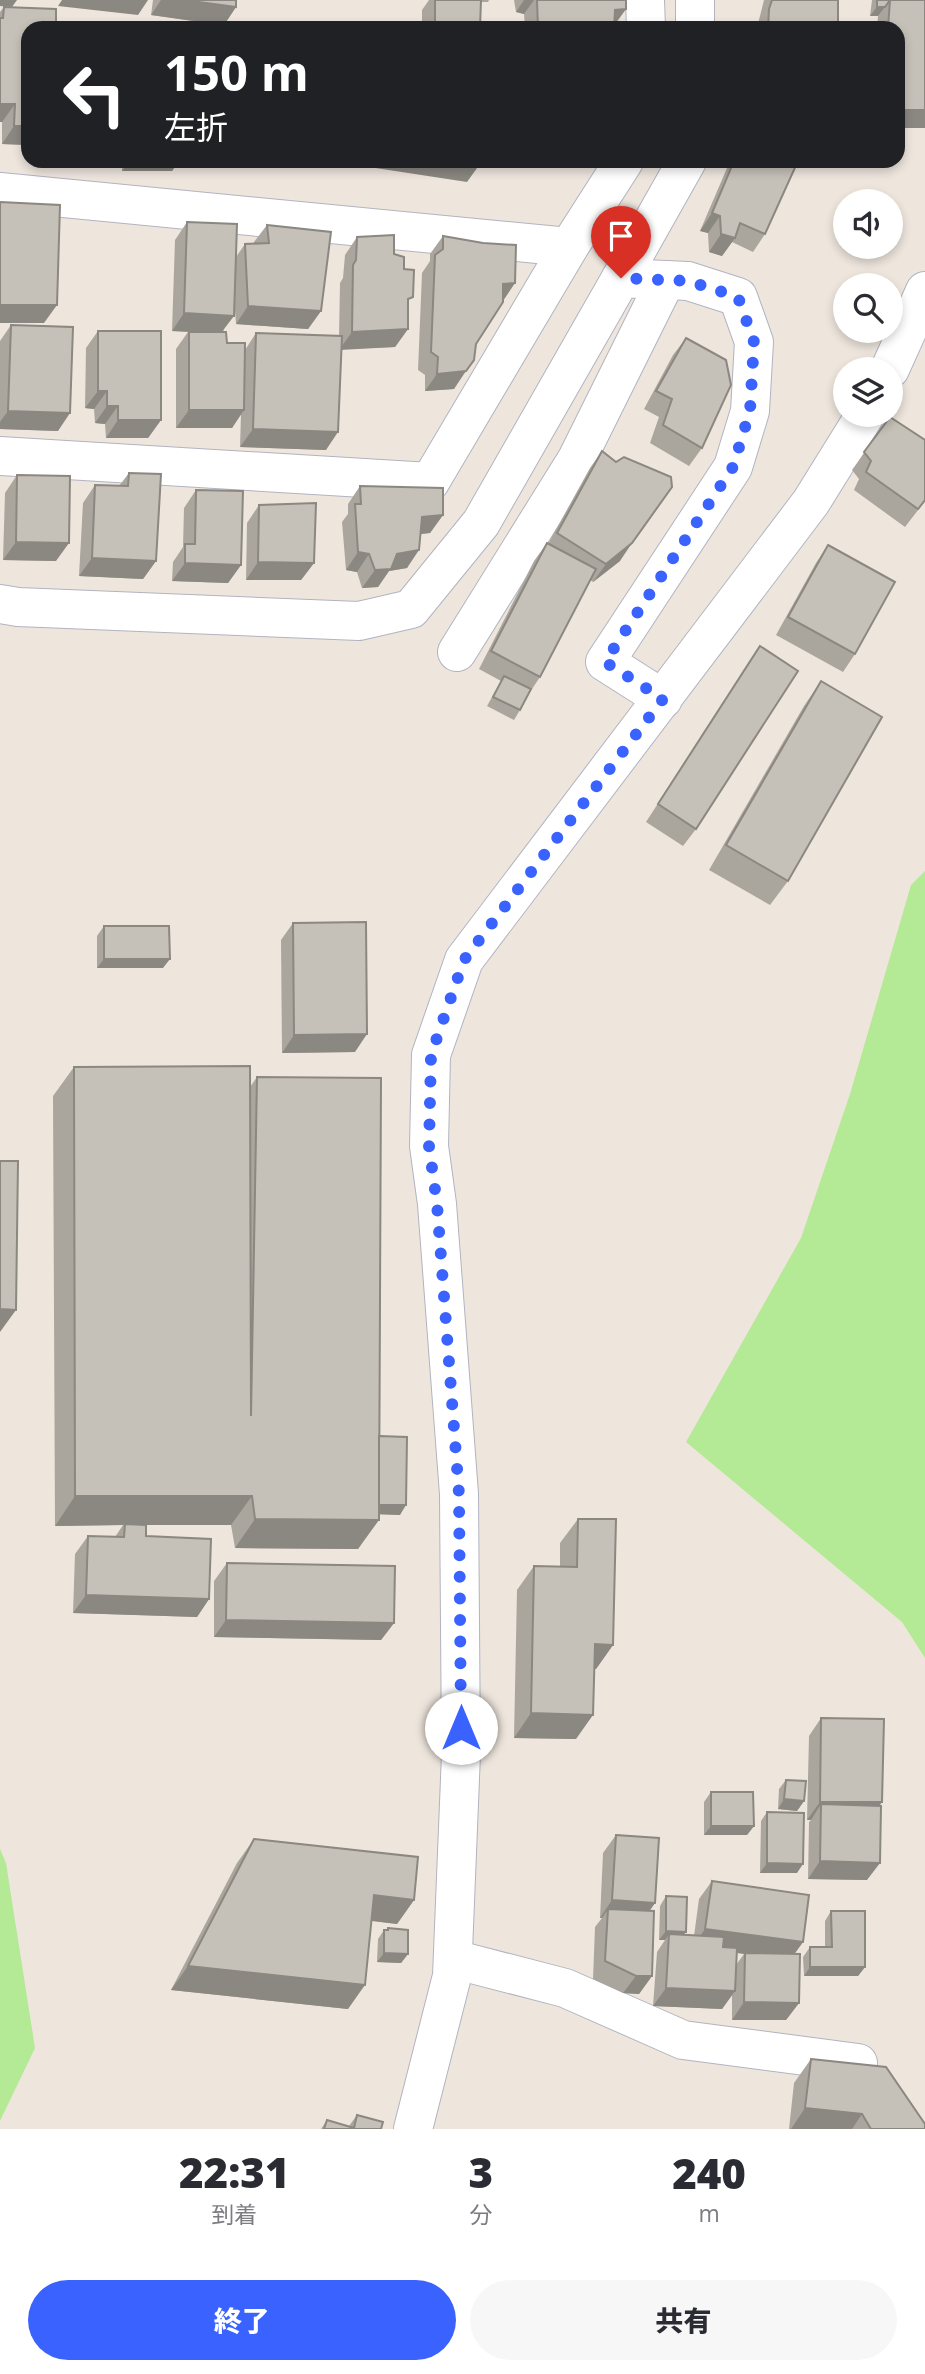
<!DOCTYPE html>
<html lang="ja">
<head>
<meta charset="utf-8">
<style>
	body { margin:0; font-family:"Open Sans","Noto Sans JP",sans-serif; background:#f7f7f7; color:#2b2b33; height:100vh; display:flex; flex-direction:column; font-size:26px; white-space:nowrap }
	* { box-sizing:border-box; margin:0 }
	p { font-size:23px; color:#7c7c81 }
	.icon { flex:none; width:38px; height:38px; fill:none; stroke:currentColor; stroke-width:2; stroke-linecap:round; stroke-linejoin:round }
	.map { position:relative; height:2129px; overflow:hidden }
	.details { display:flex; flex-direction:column; background:#fff; flex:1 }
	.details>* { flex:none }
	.guide { position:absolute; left:21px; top:21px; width:884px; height:147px; border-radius:21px; box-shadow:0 4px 10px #0003; background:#202124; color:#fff; overflow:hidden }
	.buttons { position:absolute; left:833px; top:189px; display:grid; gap:14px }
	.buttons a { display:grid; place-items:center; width:70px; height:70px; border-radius:50%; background:#fff; box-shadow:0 4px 10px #0003; font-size:35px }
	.pin { position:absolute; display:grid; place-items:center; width:60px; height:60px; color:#fff; margin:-72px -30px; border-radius:50% 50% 50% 0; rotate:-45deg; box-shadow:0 0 7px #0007 }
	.pin .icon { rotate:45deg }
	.me { position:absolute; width:77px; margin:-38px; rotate:0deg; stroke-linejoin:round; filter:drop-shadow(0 0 5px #0008) }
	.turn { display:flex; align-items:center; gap:24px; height:147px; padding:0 28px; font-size:32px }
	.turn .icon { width:91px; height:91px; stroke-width:2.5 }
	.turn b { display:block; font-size:49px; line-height:60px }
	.eta { display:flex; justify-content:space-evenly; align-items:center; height:119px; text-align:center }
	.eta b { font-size:42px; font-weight:800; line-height:49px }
	.cta { display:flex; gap:14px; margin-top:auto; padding:14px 28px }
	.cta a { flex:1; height:80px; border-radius:42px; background:#3962ff; color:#fff; font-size:28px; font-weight:800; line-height:80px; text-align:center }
	.cta a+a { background:#f7f7f7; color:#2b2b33 }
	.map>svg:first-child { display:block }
</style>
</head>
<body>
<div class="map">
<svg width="925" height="2129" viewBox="0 0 925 2129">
	<rect width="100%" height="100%" fill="#eee6dd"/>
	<g fill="#b4e995">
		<path d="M 925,871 L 925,1658 L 902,1622 L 686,1442 L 801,1238 L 850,1094 L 911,885 Z"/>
		<path d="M 0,1849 L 6,1863 L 35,2048 L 0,2121 Z"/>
	</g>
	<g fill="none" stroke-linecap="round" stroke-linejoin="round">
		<g stroke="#b1b4c0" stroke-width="40">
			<g id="minor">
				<path d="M 645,0 L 646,28"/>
				<path d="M 695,28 L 695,0"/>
				<path d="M 0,192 L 569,247 L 430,482 L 0,456"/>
				<path d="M 569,247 L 624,161"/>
				<path d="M 621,278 L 687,161"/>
				<path d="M 890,369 L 925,291"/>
				<path d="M 0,604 L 18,607 L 359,621 L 411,609 L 481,523 L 621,278 L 688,281 L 738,297 L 754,342 L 750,411 L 733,467 L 605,662 L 663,699"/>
				<path d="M 457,652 L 577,459 L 666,280"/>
				<path d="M 453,1959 L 565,1988 L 683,2040 L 858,2063"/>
				<path d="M 413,2129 L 452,1976 L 461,1754 L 459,1494 L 437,1204 L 429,1146 L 431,1055 L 464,960 L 811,502 L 865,415"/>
			</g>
		</g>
		<use href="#minor" stroke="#fff" stroke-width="38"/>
	</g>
	<g fill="#aaa69e" fill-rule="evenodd">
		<path d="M 153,0 L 236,0 L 236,7 L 224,25 L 210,23 L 210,28 L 150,28 L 154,22 L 199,22 L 151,15 Z"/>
		<path d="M 429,0 L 489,0 L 488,2 L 480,2 L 480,28 L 422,28 L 422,10 Z"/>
		<path d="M 514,0 L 626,0 L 626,9 L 615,25 L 614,28 L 525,28 L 524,14 L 516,12 Z"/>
		<path d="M 764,0 L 838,0 L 838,28 L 757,28 Z"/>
		<path d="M 872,0 L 925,0 L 925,128 L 898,128 L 898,28 L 877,28 L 878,16 L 870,16 Z"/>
		<path d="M 4,7 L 28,28 L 28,145 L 2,144 L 2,122 L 0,122 L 0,12 Z"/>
		<path d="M 122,161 L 179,161 L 172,171 L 122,171 Z"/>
		<path d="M 730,161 L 798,161 L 765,234 L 753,252 L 732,242 L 722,256 L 709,252 L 708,233 L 700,231 Z"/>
		<path d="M 187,222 L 236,257 L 245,244 L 254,244 L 254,242 L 267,225 L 321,311 L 308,329 L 236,324 L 234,298 L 223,332 L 227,343 L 245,350 L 256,333 L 339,336 L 340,283 L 343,278 L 345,255 L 357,237 L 394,254 L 404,269 L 408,304 L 408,329 L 395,347 L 341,349 L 326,450 L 240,447 L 241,414 L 232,428 L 176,428 L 176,349 L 188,332 L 172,331 L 175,240 Z"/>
		<path d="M 443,236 L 503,301 L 476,344 L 454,389 L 425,391 L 425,375 L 418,370 L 422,273 L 430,261 L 430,254 Z"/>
		<path d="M 11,325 L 58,431 L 0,429 L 0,341 Z"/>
		<path d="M 98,331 L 161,420 L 148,438 L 106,438 L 105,424 L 95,423 L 94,409 L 85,408 L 86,348 Z"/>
		<path d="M 686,338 L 702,448 L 689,466 L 650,443 L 659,417 L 644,409 L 673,355 Z"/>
		<path d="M 890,417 L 925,440 L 925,501 L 905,527 L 854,490 L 859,479 L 852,470 Z"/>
		<path d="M 602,451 L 620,561 L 593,582 L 590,580 L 540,677 L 530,692 L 520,710 L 514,720 L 487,706 L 501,681 L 479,669 L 534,561 L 547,543 L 548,544 L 590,468 Z"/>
		<path d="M 129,473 L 156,561 L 143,579 L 79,576 L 83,503 L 95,485 L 119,486 Z"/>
		<path d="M 17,475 L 56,561 L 3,560 L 5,493 Z"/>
		<path d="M 360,486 L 443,515 L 430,533 L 421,534 L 407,568 L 389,571 L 378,587 L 362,588 L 357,572 L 346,570 L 342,522 L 348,514 L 348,504 Z"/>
		<path d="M 196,490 L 241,565 L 228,583 L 172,581 L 173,562 L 183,547 L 184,508 Z"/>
		<path d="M 259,505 L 314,563 L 301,580 L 246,580 L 247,523 Z"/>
		<path d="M 828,545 L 855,654 L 843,672 L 776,635 L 816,563 Z"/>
		<path d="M 760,646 L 696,829 L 683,846 L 646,822 Z"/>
		<path d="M 821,681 L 788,881 L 770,905 L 709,870 L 804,706 Z"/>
		<path d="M 293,923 L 355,1052 L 282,1053 L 281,940 Z"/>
		<path d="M 104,926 L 163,968 L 97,968 L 97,936 Z"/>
		<path d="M 74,1067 L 250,1087 L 257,1077 L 379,1436 L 400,1515 L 379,1514 L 358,1549 L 235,1548 L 231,1525 L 146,1525 L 146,1536 L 209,1599 L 197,1617 L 73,1613 L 75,1554 L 88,1536 L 115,1537 L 123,1525 L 55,1526 L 53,1096 Z"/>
		<path d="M 578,1519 L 613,1645 L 596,1669 L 594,1669 L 576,1739 L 514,1738 L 517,1590 L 534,1566 L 560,1567 L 560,1543 Z"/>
		<path d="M 227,1563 L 394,1623 L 381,1640 L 214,1637 L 214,1581 Z"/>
		<path d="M 821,1718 L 880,1806 L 867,1880 L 808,1879 L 809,1822 L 811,1820 L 807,1820 L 809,1736 Z"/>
		<path d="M 786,1780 L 804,1801 L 797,1811 L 778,1809 L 779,1789 Z"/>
		<path d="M 711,1792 L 754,1826 L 747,1835 L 704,1835 L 704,1802 Z"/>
		<path d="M 767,1812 L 797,1873 L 760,1873 L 761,1821 Z"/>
		<path d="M 616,1835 L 655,1903 L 649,1911 L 652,1976 L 639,1994 L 623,1993 L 593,1979 L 595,1927 L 602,1918 L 600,1918 L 603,1853 Z"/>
		<path d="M 254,1839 L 414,1900 L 397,1924 L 372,1921 L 348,2009 L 171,1990 L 237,1863 Z"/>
		<path d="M 712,1881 L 803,1942 L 795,1953 L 799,2003 L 786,2020 L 732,2020 L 732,1995 L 722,2009 L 653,2006 L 657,1952 L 665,1940 L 659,1940 L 660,1906 L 666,1896 L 683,1935 L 694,1936 L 699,1899 ZM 737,1953 L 744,1954 L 736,1965 Z"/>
		<path d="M 831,1911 L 865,1967 L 858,1976 L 804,1976 L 803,1957 L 810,1947 L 825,1947 L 825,1921 Z"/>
		<path d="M 388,1928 L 408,1954 L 401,1963 L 377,1962 L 378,1939 L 384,1930 L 387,1930 Z"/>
		<path d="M 811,2059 L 925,2129 L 789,2129 L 794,2083 Z"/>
		<path d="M 357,2115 L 381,2129 L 321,2129 L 327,2120 L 349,2126 Z"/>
	</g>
	<g fill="#8b8781">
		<path d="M 0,0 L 17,0 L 12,7 L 0,6 Z"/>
		<path d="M 62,0 L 148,0 L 138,15 L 58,6 Z"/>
		<path d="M 161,0 L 184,0 L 236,7 L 224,25 L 151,15 Z"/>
		<path d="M 524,0 L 534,0 L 524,14 L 516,12 Z"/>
		<path d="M 877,7 L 885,7 L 878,16 L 870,16 Z"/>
		<path d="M 626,9 L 613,26 L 615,10 Z"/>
		<path d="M 0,104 L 15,104 L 2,122 L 0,122 Z"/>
		<path d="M 904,110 L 925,110 L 925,128 L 898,128 L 898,118 Z"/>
		<path d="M 14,126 L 28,126 L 28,145 L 2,144 Z"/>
		<path d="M 130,161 L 179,161 L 172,171 L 122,171 Z"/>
		<path d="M 373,161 L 458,161 L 480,164 L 467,182 L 369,167 Z"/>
		<path d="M 712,213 L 720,216 L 708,233 L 700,231 Z"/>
		<path d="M 721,234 L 735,238 L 722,256 L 709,252 Z"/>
		<path d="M 515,283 L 503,301 L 503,284 Z"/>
		<path d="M 0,305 L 57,305 L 44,323 L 0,323 Z"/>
		<path d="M 248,306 L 321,311 L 308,329 L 236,324 Z"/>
		<path d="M 184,313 L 234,316 L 221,333 L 172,331 Z"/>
		<path d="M 408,329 L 395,347 L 339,350 L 352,332 Z"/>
		<path d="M 466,371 L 454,389 L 425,391 L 437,374 Z"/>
		<path d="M 98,391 L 107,391 L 94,409 L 85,408 Z"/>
		<path d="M 107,406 L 118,406 L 105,424 L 95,423 Z"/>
		<path d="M 189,410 L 244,410 L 232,428 L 176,428 Z"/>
		<path d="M 8,411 L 70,413 L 58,431 L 0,429 L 0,422 Z"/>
		<path d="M 118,420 L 161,420 L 148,438 L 106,438 Z"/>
		<path d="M 253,429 L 338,432 L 326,450 L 240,447 Z"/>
		<path d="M 443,515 L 430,533 L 410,535 L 422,517 Z"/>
		<path d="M 16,542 L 69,543 L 56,561 L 3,560 Z"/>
		<path d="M 632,543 L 620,561 L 593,582 L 606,564 Z"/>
		<path d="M 419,550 L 407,568 L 389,571 L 378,587 L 362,588 L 375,570 L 397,554 Z"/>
		<path d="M 358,552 L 369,554 L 357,572 L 346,570 Z"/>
		<path d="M 92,558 L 156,561 L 143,579 L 79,576 Z"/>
		<path d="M 258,562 L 314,563 L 301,580 L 246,580 Z"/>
		<path d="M 185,563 L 241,565 L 228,583 L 172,581 Z"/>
		<path d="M 104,959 L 170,959 L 163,968 L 97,968 Z"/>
		<path d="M 367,1034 L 355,1052 L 282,1053 L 294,1035 Z"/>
		<path d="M 0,1309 L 16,1310 L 0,1332 Z"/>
		<path d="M 75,1496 L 252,1496 L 231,1525 L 125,1525 L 125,1524 L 123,1525 L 55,1526 Z"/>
		<path d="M 377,1505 L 406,1505 L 400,1515 L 370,1514 Z"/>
		<path d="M 255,1519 L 379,1520 L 358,1549 L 235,1548 Z"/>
		<path d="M 86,1595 L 209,1599 L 197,1617 L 73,1613 Z"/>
		<path d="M 226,1620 L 394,1623 L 381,1640 L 214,1637 Z"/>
		<path d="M 595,1644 L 613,1645 L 596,1669 L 577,1669 Z"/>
		<path d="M 531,1713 L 593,1715 L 576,1739 L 514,1738 Z"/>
		<path d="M 784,1799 L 804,1801 L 797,1811 L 778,1809 Z"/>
		<path d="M 820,1802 L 882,1802 L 870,1820 L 821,1804 L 811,1820 L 807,1820 Z"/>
		<path d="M 711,1826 L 754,1826 L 747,1835 L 704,1835 Z"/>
		<path d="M 820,1861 L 880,1863 L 867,1880 L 808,1879 Z"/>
		<path d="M 767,1863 L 803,1864 L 797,1873 L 760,1873 Z"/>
		<path d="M 374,1895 L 414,1900 L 397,1924 L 357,1919 Z"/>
		<path d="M 612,1900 L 655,1903 L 643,1920 L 608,1909 L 602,1918 L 600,1918 Z"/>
		<path d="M 705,1929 L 803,1942 L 790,1960 L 693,1947 Z"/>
		<path d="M 666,1931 L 686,1932 L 679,1941 L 669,1934 L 665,1940 L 659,1940 Z"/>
		<path d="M 384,1953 L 408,1954 L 401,1963 L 377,1962 Z"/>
		<path d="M 188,1966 L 365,1985 L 348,2009 L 171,1990 Z"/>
		<path d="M 810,1967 L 865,1967 L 858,1976 L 804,1976 Z"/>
		<path d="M 636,1976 L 652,1976 L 639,1994 L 623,1993 Z"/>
		<path d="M 666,1988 L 735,1991 L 722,2009 L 653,2006 Z"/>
		<path d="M 744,2002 L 799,2003 L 786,2020 L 732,2020 Z"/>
		<path d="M 805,2108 L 862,2114 L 852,2129 L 791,2129 Z"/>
	</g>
	<g fill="#c6c1b8" stroke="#8b8781" stroke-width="2">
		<path d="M 184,0 L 236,0 L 236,7 Z"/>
		<path d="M 435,0 L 481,0 L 480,28 L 435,28 Z"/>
		<path d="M 537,0 L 626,0 L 626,9 L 615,10 L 614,28 L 538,28 Z"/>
		<path d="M 772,0 L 838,0 L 838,28 L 768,28 L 769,9 Z"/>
		<path d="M 877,0 L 890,0 L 885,7 L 877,7 Z"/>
		<path d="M 890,0 L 925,0 L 925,110 L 904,110 L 902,120 L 898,121 L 898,28 L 888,28 Z"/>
		<path d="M 4,7 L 56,9 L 56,28 L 28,28 L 28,126 L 14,126 L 15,104 L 0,104 L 0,18 L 3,18 Z"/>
		<rect x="154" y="22" width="56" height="6"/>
		<path d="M 220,25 L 265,28 L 220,28 Z"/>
		<path d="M 458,161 L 480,161 L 480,164 Z"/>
		<path d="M 734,161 L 798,161 L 765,234 L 740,223 L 735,238 L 721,234 L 720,216 L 712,213 Z"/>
		<path d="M 0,202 L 60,205 L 57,305 L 0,305 Z"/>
		<path d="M 187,222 L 237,224 L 234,316 L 184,313 Z"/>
		<path d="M 267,225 L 331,232 L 321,311 L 248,306 L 245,244 L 269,243 Z"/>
		<path d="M 394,235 L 394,254 L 404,257 L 404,269 L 414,270 L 413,297 L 408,299 L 408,329 L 352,332 L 353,265 L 356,260 L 357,237 Z"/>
		<path d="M 443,236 L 483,243 L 516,245 L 515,283 L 503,284 L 503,302 L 476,344 L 474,360 L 466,371 L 437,374 L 438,357 L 431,352 L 435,255 L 443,249 Z"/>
		<path d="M 11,325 L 73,327 L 70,413 L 8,411 Z"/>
		<path d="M 98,331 L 161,331 L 161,420 L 118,420 L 118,406 L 107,406 L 107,391 L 98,391 Z"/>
		<path d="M 189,332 L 226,332 L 227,343 L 245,343 L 244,410 L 189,410 Z"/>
		<path d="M 256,333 L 342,336 L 338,432 L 253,429 Z"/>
		<path d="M 686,338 L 726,360 L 731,385 L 702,448 L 663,425 L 672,399 L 656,391 Z"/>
		<path d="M 890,417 L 925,440 L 925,500 L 918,509 L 866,472 L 871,461 L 864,452 Z"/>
		<path d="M 602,451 L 616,462 L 624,457 L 671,477 L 672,487 L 632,543 L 606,564 L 557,533 Z"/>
		<path d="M 129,473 L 161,474 L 156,561 L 92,558 L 95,485 L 128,486 Z"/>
		<path d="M 17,475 L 70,476 L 69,543 L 16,542 Z"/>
		<path d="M 360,486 L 443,488 L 443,515 L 422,517 L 419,550 L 397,554 L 391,569 L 375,570 L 369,554 L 358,552 L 355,504 L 361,504 Z"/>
		<path d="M 196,490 L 243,491 L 241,565 L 185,563 L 185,544 L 195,544 Z"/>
		<path d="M 316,503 L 314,563 L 258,562 L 259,505 Z"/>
		<path d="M 547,543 L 596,569 L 540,677 L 491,651 Z"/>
		<path d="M 828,545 L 895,582 L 855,654 L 788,617 Z"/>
		<path d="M 760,646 L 798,671 L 696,829 L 658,804 Z"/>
		<path d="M 504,676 L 531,689 L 520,710 L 493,697 Z"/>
		<path d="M 821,681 L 882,717 L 788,881 L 726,845 Z"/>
		<path d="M 366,922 L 367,1034 L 294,1035 L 293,923 Z"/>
		<path d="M 104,926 L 169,926 L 170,959 L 104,959 Z"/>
		<path d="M 250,1066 L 251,1416 L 257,1077 L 381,1078 L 379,1520 L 255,1519 L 252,1496 L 75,1496 L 74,1067 Z"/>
		<path d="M 0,1161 L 18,1161 L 16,1310 L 0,1309 Z"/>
		<path d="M 379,1436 L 407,1437 L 406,1505 L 379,1505 Z"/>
		<path d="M 578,1519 L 616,1519 L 613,1645 L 595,1644 L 593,1715 L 531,1713 L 534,1566 L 577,1567 Z"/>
		<path d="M 125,1524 L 146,1525 L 146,1536 L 211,1539 L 209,1599 L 86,1595 L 88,1536 L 124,1537 Z"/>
		<path d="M 227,1563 L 395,1566 L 394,1623 L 226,1620 Z"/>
		<path d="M 821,1718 L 884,1719 L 882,1802 L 820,1802 Z"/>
		<path d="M 786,1780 L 806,1781 L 804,1801 L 784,1799 Z"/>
		<path d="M 711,1792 L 753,1792 L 754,1826 L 711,1826 Z"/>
		<path d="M 821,1804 L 881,1806 L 880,1863 L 820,1861 Z"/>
		<path d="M 767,1812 L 804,1813 L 803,1864 L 767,1863 Z"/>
		<path d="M 616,1835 L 659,1838 L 655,1903 L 612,1900 Z"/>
		<path d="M 254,1839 L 418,1857 L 414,1900 L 374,1895 L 365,1985 L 188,1966 Z"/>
		<path d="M 712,1881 L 809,1895 L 803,1942 L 705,1929 Z"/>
		<path d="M 666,1896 L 687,1897 L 686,1932 L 666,1931 Z"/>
		<path d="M 608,1909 L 654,1911 L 652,1976 L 636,1976 L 605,1961 Z"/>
		<path d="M 831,1911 L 865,1911 L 865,1967 L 810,1967 L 810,1947 L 832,1947 Z"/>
		<path d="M 388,1928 L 408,1930 L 408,1954 L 384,1953 L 384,1930 L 388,1930 Z"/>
		<path d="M 669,1934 L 724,1937 L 723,1947 L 737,1948 L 735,1991 L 666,1988 Z"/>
		<path d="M 745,1953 L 800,1954 L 799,2003 L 744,2002 Z"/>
		<path d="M 811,2059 L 886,2067 L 925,2124 L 925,2129 L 871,2129 L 862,2114 L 805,2108 Z"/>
		<path d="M 357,2115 L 383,2122 L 381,2129 L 324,2129 L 327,2120 L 354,2128 Z"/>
	</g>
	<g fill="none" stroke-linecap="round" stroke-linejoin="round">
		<path stroke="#3962ff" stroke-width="12" stroke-dasharray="0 21.6" d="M 461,1728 L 459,1494 L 437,1204 L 429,1146 L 431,1055 L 464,960 L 663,699 L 605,662 L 733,467 L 750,411 L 754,342 L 738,297 L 688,281 L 621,278"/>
	</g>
</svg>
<div class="buttons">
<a><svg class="icon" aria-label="sound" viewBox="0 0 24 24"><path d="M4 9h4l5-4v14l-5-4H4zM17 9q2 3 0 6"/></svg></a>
<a><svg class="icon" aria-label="search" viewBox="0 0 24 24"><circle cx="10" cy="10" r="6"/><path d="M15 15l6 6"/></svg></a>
<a><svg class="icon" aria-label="layers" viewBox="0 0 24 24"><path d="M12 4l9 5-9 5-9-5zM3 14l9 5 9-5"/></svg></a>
</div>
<div class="pin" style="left:621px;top:278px;background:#d93025"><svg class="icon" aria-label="arrive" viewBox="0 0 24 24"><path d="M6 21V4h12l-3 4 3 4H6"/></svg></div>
<svg class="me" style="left:461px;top:1728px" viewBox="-20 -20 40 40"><circle r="19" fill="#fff"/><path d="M0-13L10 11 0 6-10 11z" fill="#3962ff"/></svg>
<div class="guide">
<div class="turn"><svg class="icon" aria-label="left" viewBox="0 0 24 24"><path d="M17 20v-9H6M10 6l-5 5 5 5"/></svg><div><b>150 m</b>左折</div></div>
</div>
</div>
<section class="details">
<div class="eta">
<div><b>22:31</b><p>到着</p></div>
<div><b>3</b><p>分</p></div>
<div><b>240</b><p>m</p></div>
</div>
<div class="cta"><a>終了</a><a>共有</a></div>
</section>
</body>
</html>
